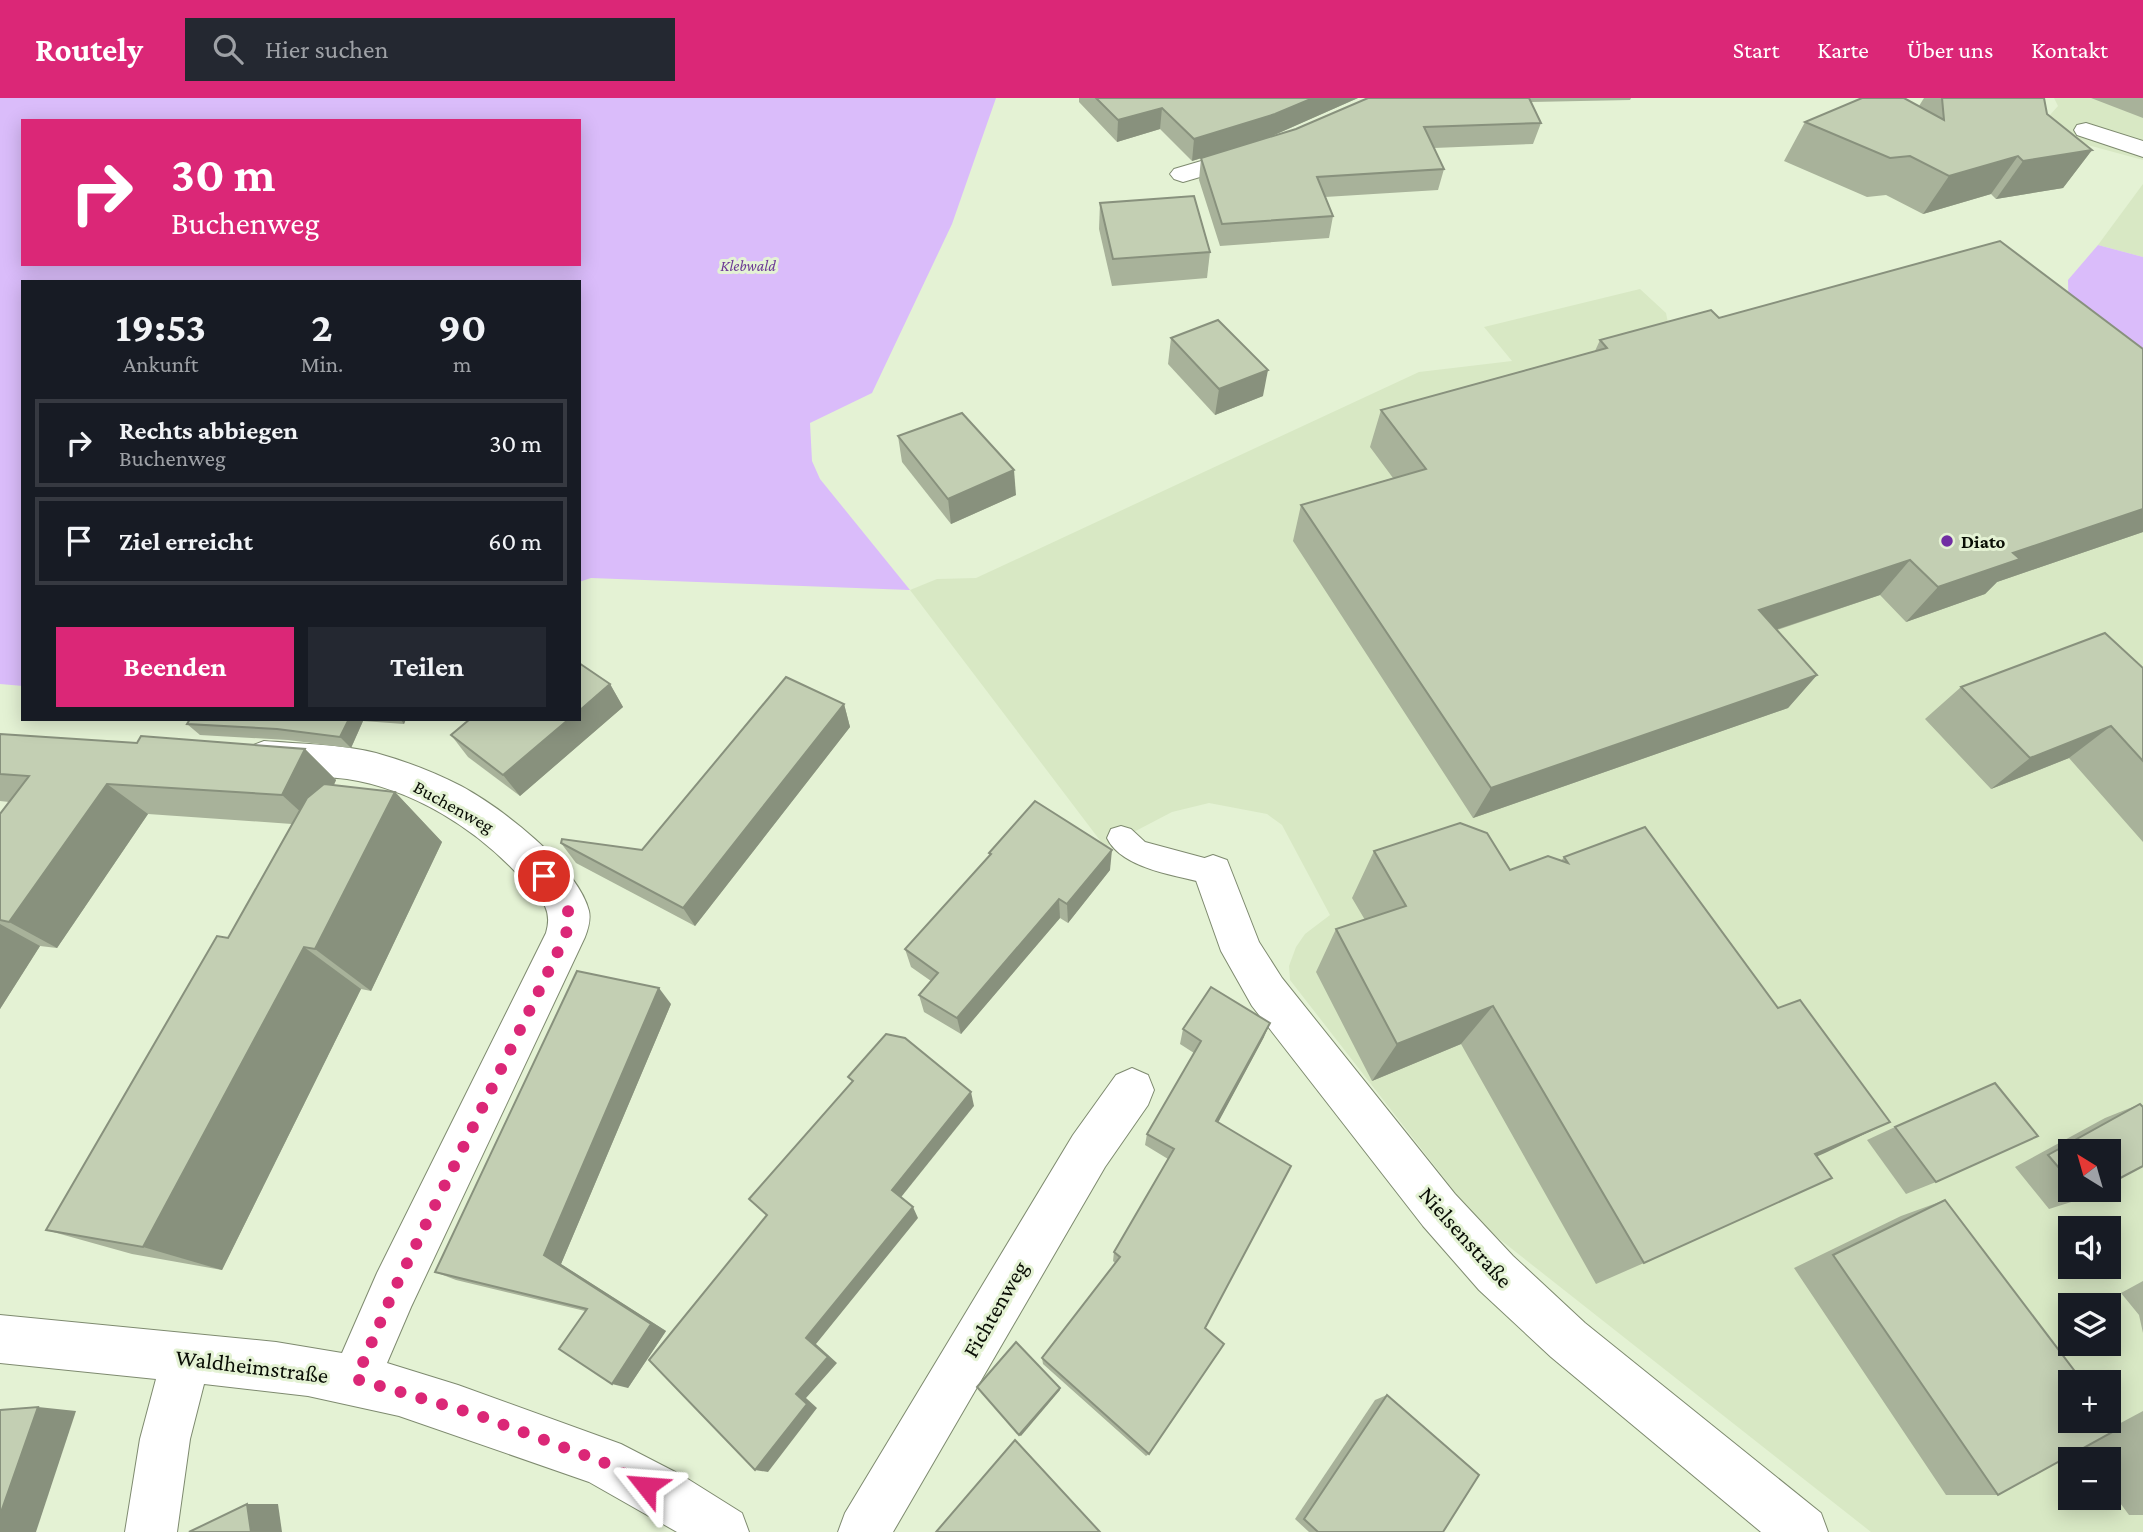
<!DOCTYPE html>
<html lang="de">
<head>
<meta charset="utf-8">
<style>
	body { margin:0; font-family:"Crimson Pro",serif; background:#242831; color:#f1f3f6; height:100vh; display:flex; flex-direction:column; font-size:26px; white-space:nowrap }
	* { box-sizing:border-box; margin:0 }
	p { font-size:23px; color:#9ea1a6 }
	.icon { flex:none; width:38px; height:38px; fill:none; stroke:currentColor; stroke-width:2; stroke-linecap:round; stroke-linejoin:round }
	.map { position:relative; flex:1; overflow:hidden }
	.sheet { position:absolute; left:21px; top:182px; width:560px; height:441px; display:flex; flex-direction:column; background:#171b24; border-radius:0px; box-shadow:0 4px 18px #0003 }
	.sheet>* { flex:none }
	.top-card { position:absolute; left:21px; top:21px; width:560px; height:147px; border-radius:0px; box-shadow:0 4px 18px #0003; background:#db2777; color:#fff; overflow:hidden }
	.needle { width:46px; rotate:323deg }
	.fabs { position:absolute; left:2058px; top:1041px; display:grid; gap:14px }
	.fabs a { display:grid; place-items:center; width:63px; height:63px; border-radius:0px; background:#171b24; box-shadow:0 4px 18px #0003; font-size:35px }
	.pin { position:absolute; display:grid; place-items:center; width:60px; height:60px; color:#fff; margin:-30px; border:4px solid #fff; border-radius:50%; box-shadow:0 2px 7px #0007 }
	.me { position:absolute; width:77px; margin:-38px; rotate:298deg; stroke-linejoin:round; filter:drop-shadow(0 0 5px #0008) }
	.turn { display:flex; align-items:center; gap:24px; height:147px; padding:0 35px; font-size:32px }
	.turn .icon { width:91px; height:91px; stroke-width:2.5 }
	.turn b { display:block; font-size:49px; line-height:60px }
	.eta { display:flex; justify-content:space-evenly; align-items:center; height:119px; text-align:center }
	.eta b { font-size:42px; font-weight:700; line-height:49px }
	.button { display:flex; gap:14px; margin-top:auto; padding:14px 35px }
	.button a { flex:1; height:80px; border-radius:0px; background:#db2777; color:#fff; font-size:28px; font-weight:700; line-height:80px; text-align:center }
	.button a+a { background:#242831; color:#f1f3f6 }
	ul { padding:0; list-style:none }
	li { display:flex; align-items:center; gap:21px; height:88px; margin:0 14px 10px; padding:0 21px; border:4px solid #363941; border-radius:0px }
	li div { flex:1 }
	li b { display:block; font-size:26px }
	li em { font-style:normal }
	header { display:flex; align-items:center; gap:42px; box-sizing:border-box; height:98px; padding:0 35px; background:#db2777; color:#fff }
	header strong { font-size:33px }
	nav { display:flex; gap:38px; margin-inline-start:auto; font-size:24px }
	.search { width:490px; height:63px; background:#242831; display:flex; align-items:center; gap:18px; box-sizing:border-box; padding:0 24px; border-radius:0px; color:#9ea1a6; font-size:26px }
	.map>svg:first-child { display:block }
</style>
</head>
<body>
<header>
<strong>Routely</strong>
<div class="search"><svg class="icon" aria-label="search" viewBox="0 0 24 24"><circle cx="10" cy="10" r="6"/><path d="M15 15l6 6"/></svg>Hier suchen</div>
<nav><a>Start</a><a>Karte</a><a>Über uns</a><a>Kontakt</a></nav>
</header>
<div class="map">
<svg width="2143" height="1434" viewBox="0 0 2143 1434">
	<rect width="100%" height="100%" fill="#e4f2d4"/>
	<g fill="#d8e8c4" fill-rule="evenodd">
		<path d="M 2054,0 L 2143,0 L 2143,62 L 2036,33 L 2058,8 Z"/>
		<path d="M 2143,86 L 2143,159 L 2098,147 Z"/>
		<path d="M 1640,191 L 1666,215 L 1668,225 L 2143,283 L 2143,1434 L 1871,1434 L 1479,1125 L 1290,882 L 1289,868 L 1296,849 L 1305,836 L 1330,817 L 1282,727 L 1267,716 L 1209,705 L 1172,714 L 1105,749 L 910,492 L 937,481 L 976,480 L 1419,274 L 1512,263 L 1484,229 ZM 2070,1054 L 2109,1054 L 2109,1092 L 2070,1092 ZM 2070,1130 L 2109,1130 L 2109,1169 L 2070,1169 ZM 2070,1208 L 2109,1208 L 2109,1246 L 2070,1246 ZM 2070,1284 L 2109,1284 L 2109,1323 L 2070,1323 ZM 2070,1362 L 2109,1362 L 2109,1400 L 2070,1400 Z"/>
	</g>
	<g fill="#dabcfa" fill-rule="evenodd">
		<path d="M 0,0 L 996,0 L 952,126 L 872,295 L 810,325 L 812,363 L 820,381 L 910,492 L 591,480 L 579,484 L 579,184 L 23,184 L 23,588 L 0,586 ZM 23,23 L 579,23 L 579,166 L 23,166 Z"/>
		<path d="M 2098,147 L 2143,159 L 2143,283 L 2069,232 L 2068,182 Z"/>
	</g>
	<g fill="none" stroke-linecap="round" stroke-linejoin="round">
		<g stroke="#7e8a6f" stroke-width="2">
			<path id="service" d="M 1121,728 L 1131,731 L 1145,744 L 1223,765 L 1227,774 L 1223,783 L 1213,787 C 1181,778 1122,772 1107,740 L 1111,731 Z"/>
		</g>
		<g stroke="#7e8a6f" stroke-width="2">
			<g id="minor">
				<path d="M 2086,25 L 2143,43 L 2143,59 L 2077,37 L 2074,32 L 2077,27 Z"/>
				<path d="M 1249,49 L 1258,52 L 1262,57 L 1258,62 L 1183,84 L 1174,81 L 1170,76 L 1174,71 Z"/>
				<path d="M 264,643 C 301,646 340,646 376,655 C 405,663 434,674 461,688 C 500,709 578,768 589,813 C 591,822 588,831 585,839 L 411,1209 L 387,1265 L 458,1287 L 621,1346 L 683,1378 L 742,1415 L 749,1434 L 677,1434 L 589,1384 L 399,1318 L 308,1298 L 204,1286 L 190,1341 L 177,1434 L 125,1434 L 140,1341 L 156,1281 L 0,1265 L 0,1217 L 276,1244 L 342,1255 L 377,1175 L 546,835 C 554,808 538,799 521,780 C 477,731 413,691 347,681 C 315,677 281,680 251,670 L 245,659 L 251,648 Z"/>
				<path d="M 1213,757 L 1227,762 L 1259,844 L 1282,880 L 1455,1096 L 1513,1158 L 1585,1225 L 1821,1415 L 1828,1434 L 1761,1434 L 1551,1259 L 1479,1192 L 1423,1128 L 1252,908 L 1221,853 L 1193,774 L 1199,762 Z"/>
				<path d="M 1132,970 L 1148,977 L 1154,992 L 1148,1007 L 1105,1069 L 893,1434 L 838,1434 L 845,1415 L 1073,1037 L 1116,977 Z"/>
			</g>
		</g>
		<use href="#service" fill="#fff" fill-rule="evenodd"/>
		<use href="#minor" fill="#fff" fill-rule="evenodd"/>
	</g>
	<g fill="#a8b29a">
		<path d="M 1079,0 L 1358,0 L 1272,38 L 1192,63 L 1160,31 L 1117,44 L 1079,4 Z"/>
		<path d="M 1368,0 L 1631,0 L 1630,2 L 1531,4 L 1541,25 L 1533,46 L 1434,50 L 1444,71 L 1438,92 L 1325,99 L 1333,118 L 1329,140 L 1220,148 L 1199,82 L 1201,60 L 1296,31 Z"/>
		<path d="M 1924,0 L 2044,0 L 2047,16 L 2092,52 L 2063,90 L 1996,101 L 1991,96 L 1923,116 L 1886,97 L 1867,99 L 1784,63 L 1805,24 L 1919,8 Z"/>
		<path d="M 2091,0 L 2143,0 L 2143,20 Z"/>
		<path d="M 1100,105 L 1210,154 L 1207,180 L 1112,188 L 1099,131 Z"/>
		<path d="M 1719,220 L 2143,251 L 2143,434 L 1997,484 L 1985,496 L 1906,524 L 1880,497 L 1777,532 L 1817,577 L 1788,610 L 1473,720 L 1293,443 L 1301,407 L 1393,380 L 1370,349 L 1381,312 L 1595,253 L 1600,242 Z"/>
		<path d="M 1171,240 L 1263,298 L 1215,317 L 1168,266 Z"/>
		<path d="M 898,338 L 1016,397 L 951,426 L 902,364 Z"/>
		<path d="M 2143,570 L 2143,744 L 2069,660 L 1991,691 L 1925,621 L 1961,589 Z"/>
		<path d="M 610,586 L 623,609 L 520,698 L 468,659 L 451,637 Z"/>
		<path d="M 844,606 L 850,629 L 695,828 L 576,765 L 561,745 L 642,752 Z"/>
		<path d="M 190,621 L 406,621 L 404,626 L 363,623 L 351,650 L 288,642 L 200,637 L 187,626 Z"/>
		<path d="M 0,636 L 137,645 L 305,651 L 336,682 L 334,687 L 395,694 L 442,744 L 371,893 L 361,891 L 222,1172 L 132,1156 L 46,1132 L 228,840 L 292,726 L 148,716 L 57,850 L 40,848 L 0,911 L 0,716 L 9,704 L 0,703 Z"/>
		<path d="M 1374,753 L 1510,772 L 1561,763 L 1564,759 L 1817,1058 L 1644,1165 L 1596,1186 L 1461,946 L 1372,983 L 1316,874 L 1336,831 L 1365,822 L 1352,800 Z"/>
		<path d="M 989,755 L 1110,772 L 1068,825 L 1060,820 L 961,936 L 924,914 L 919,897 L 931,883 L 911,869 L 905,851 L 990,758 Z"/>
		<path d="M 671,906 L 561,1166 L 666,1233 L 628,1290 L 585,1213 L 456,1182 L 435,1174 Z"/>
		<path d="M 1183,931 L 1264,939 L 1218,1024 L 1205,1230 L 1149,1356 L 1146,1358 L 1043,1266 L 1042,1260 L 1115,1165 L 1113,1163 L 1114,1154 L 1168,1061 L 1145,1047 L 1147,1036 L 1194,955 L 1180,946 Z"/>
		<path d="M 2140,1006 L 2070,1054 L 2070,1092 L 2099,1092 L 2084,1100 L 2049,1111 L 2015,1069 L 2105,1020 Z"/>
		<path d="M 1895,1029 L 1936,1084 L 1906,1096 L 1867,1042 Z"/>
		<path d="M 1945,1102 L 2115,1328 L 2143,1313 L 2143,1417 L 2129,1417 L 2109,1390 L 2109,1362 L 2087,1362 L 2080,1352 L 1998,1397 L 1946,1397 L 1794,1170 L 1901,1118 Z"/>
		<path d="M 2143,1183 L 2143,1235 L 2139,1217 L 2121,1195 Z"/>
		<path d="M 1387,1297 L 1443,1434 L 1309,1434 L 1295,1421 L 1375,1302 Z"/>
	</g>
	<g fill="#88917d">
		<path d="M 1313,0 L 1358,0 L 1272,38 L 1192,63 L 1194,41 Z"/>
		<path d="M 1162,10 L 1160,31 L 1117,44 L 1118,22 Z"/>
		<path d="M 2092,52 L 2063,90 L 1996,101 L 2023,63 Z"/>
		<path d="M 2018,58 L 1991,96 L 1923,116 L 1949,78 Z"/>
		<path d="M 1268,272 L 1263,298 L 1215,317 L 1219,291 Z"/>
		<path d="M 1014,372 L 1016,397 L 951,426 L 948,401 Z"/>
		<path d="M 2143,411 L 2143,434 L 1997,484 L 1985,496 L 1906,524 L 1938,489 L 2013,455 Z"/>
		<path d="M 1910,462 L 1880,497 L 1733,546 L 1759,512 Z"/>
		<path d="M 1817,577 L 1788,610 L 1473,720 L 1491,690 Z"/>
		<path d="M 610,586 L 623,609 L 520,698 L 503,677 L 569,621 L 579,621 L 579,613 Z"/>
		<path d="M 844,606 L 850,629 L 695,828 L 683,810 Z"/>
		<path d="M 349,621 L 362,621 L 363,623 L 351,650 L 340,639 Z"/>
		<path d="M 400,621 L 406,621 L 404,626 Z"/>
		<path d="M 2111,628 L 2069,660 L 1991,691 L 2030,660 Z"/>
		<path d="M 305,651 L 336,682 L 315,727 L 282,697 Z"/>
		<path d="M 107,686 L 148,716 L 57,850 L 9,824 Z"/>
		<path d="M 395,694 L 442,744 L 371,893 L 315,851 Z"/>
		<path d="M 1112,752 L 1110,772 L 1068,825 L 1067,806 Z"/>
		<path d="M 1059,801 L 1060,820 L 961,936 L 957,920 Z"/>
		<path d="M 0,826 L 40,848 L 0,911 Z"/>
		<path d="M 304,849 L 361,891 L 222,1172 L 143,1149 Z"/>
		<path d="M 659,890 L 671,906 L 561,1166 L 666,1233 L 628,1290 L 612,1286 L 651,1226 L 544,1157 Z"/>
		<path d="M 1493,908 L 1461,946 L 1372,983 L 1397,946 Z"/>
		<path d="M 1270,925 L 1264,939 L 1212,1036 L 1216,1023 Z"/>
		<path d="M 971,994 L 974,1008 L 898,1103 L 892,1092 Z"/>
		<path d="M 1890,1024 L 1825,1055 L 1755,1085 L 1815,1056 Z"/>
		<path d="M 913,1109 L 918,1120 L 816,1246 L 837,1265 L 806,1300 L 817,1310 L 768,1374 L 755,1372 L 796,1296 L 806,1240 Z"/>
		<path d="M 1060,1290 L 1060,1292 L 1021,1338 L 1019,1337 Z"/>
		<path d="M 38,1309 L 76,1313 L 36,1434 L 0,1434 L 0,1417 Z"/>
		<path d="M 247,1406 L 278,1406 L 282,1434 L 251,1434 Z"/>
	</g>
	<g fill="#c3cfb3" stroke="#88917d" stroke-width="2">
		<path d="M 1096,0 L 1313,0 L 1275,16 L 1194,41 L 1162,10 L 1118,22 Z"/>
		<path d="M 1368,0 L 1529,0 L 1541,25 L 1424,29 L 1444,71 L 1317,79 L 1333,118 L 1222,126 L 1201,60 L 1296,31 Z"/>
		<path d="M 1862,0 L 1904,0 L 1944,22 L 1942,0 L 2044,0 L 2047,16 L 2092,52 L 2023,63 L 2018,58 L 1949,78 L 1910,58 L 1890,60 L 1805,24 Z"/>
		<path d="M 1194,98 L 1210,154 L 1113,161 L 1100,105 Z"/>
		<path d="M 2000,143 L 2143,251 L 2143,411 L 2013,455 L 2020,461 L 1938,489 L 1910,462 L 1759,512 L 1817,577 L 1491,690 L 1301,407 L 1426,371 L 1381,312 L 1607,250 L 1600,242 L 1711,212 L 1719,220 Z"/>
		<path d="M 1218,222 L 1268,272 L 1219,291 L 1171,240 Z"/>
		<path d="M 962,315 L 1014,372 L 948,401 L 898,338 Z"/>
		<path d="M 2105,535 L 2143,570 L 2143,663 L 2111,628 L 2030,660 L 1961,589 Z"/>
		<path d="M 579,565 L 610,586 L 579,613 Z"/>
		<path d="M 786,579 L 844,606 L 683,810 L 561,745 L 562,741 L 642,752 Z"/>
		<path d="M 190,621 L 349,621 L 340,639 L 277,631 L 187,626 Z"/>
		<path d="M 470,621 L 569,621 L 503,677 L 451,637 Z"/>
		<path d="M 0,636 L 137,645 L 141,638 L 305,651 L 282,697 L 107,686 L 9,824 L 0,822 L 0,716 L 29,678 L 0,676 Z"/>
		<path d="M 324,686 L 395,694 L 315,851 L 304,849 L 143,1149 L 46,1132 L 217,838 L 228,840 L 307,700 Z"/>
		<path d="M 1035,703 L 1112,752 L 1067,806 L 1059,801 L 957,920 L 919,897 L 938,875 L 905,851 L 991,756 L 989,755 Z"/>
		<path d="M 1460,725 L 1487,735 L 1510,772 L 1548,758 L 1568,765 L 1564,759 L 1645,729 L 1778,910 L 1800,902 L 1890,1024 L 1815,1056 L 1832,1080 L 1644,1165 L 1493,908 L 1397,946 L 1336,831 L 1406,808 L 1374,753 Z"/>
		<path d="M 577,873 L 659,890 L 544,1157 L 651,1226 L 612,1286 L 559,1251 L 587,1211 L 435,1174 Z"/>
		<path d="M 1211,889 L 1270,925 L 1216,1023 L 1291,1068 L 1205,1230 L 1224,1246 L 1149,1356 L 1042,1260 L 1120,1159 L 1114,1154 L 1174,1051 L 1147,1036 L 1201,943 L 1183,931 Z"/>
		<path d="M 886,936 L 905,940 L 971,994 L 892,1092 L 913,1109 L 806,1240 L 828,1259 L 796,1296 L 807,1306 L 755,1372 L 649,1262 L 767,1117 L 749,1101 L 853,983 L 848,979 Z"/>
		<path d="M 1995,985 L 2038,1038 L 1936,1084 L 1895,1029 Z"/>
		<path d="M 2140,1006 L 2143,1009 L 2143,1068 L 2109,1086 L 2109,1054 L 2070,1054 L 2070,1083 L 2048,1057 Z"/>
		<path d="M 2078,1092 L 2099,1092 L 2084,1100 Z"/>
		<path d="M 1945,1102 L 2083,1284 L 2070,1284 L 2070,1323 L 2109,1323 L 2109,1319 L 2118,1331 L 1998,1397 L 1833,1157 Z"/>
		<path d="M 1016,1244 L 1060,1290 L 1019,1337 L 977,1289 Z"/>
		<path d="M 1387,1297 L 1479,1377 L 1443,1434 L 1318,1434 L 1304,1421 Z"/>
		<path d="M 38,1309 L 0,1417 L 0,1312 Z"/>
		<path d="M 1015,1342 L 1100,1434 L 936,1434 Z"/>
		<path d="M 247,1406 L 251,1434 L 189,1434 Z"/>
	</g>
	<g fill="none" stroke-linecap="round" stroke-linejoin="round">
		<path stroke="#db2777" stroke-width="12" stroke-dasharray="0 21.6" d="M 544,778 C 563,800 575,808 565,839 L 394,1192 L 356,1281 L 475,1316 L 603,1364 L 646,1388"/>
	</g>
	<circle fill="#712ea3" stroke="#e4f2d4" stroke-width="2.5" cx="1947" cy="443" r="7"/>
	<g text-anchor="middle" stroke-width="6" stroke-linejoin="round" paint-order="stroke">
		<g font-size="16" font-style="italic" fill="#6c3995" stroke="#e4f2d4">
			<text x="748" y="173">Klebwald</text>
		</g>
		<g font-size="19" font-weight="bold" fill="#090d05" stroke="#e4f2d4" text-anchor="start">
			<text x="1961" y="450">Diato</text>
		</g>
		<g font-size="19" fill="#090d05" stroke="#e4f2d4">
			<text transform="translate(454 708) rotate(29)" y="7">Buchenweg</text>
		</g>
		<g font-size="23" fill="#090d05" stroke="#e4f2d4">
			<text transform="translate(1466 1139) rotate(48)" y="8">Nielsenstraße</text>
			<text transform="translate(995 1211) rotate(-60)" y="8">Fichtenweg</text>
			<text transform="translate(252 1268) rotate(7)" y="8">Waldheimstraße</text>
		</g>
	</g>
</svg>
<div class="fabs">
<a><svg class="needle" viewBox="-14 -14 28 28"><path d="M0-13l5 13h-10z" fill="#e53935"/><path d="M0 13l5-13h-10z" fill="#9ea1a6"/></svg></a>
<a><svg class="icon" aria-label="sound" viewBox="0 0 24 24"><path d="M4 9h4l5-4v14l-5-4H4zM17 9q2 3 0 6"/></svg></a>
<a><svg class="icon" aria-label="layers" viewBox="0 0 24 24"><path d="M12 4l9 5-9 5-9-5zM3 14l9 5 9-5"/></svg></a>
<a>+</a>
<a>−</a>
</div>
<div class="pin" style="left:544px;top:778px;background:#d93025"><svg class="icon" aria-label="arrive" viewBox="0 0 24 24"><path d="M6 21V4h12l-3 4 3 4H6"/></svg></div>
<svg class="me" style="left:646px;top:1388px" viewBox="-20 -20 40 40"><path d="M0-17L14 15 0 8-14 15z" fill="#db2777" stroke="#fff" stroke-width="4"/></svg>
<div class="top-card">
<div class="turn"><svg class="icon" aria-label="right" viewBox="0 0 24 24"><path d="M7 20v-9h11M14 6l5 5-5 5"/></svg><div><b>30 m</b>Buchenweg</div></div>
</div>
<section class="sheet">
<div class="eta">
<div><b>19:53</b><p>Ankunft</p></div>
<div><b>2</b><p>Min.</p></div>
<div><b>90</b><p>m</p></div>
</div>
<ul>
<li><svg class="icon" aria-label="right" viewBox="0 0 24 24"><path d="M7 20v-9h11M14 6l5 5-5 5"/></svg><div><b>Rechts abbiegen</b><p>Buchenweg</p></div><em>30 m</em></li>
<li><svg class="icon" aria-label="arrive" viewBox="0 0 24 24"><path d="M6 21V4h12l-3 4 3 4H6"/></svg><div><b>Ziel erreicht</b></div><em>60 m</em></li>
</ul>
<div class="button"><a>Beenden</a><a>Teilen</a></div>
</section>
</div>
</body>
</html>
